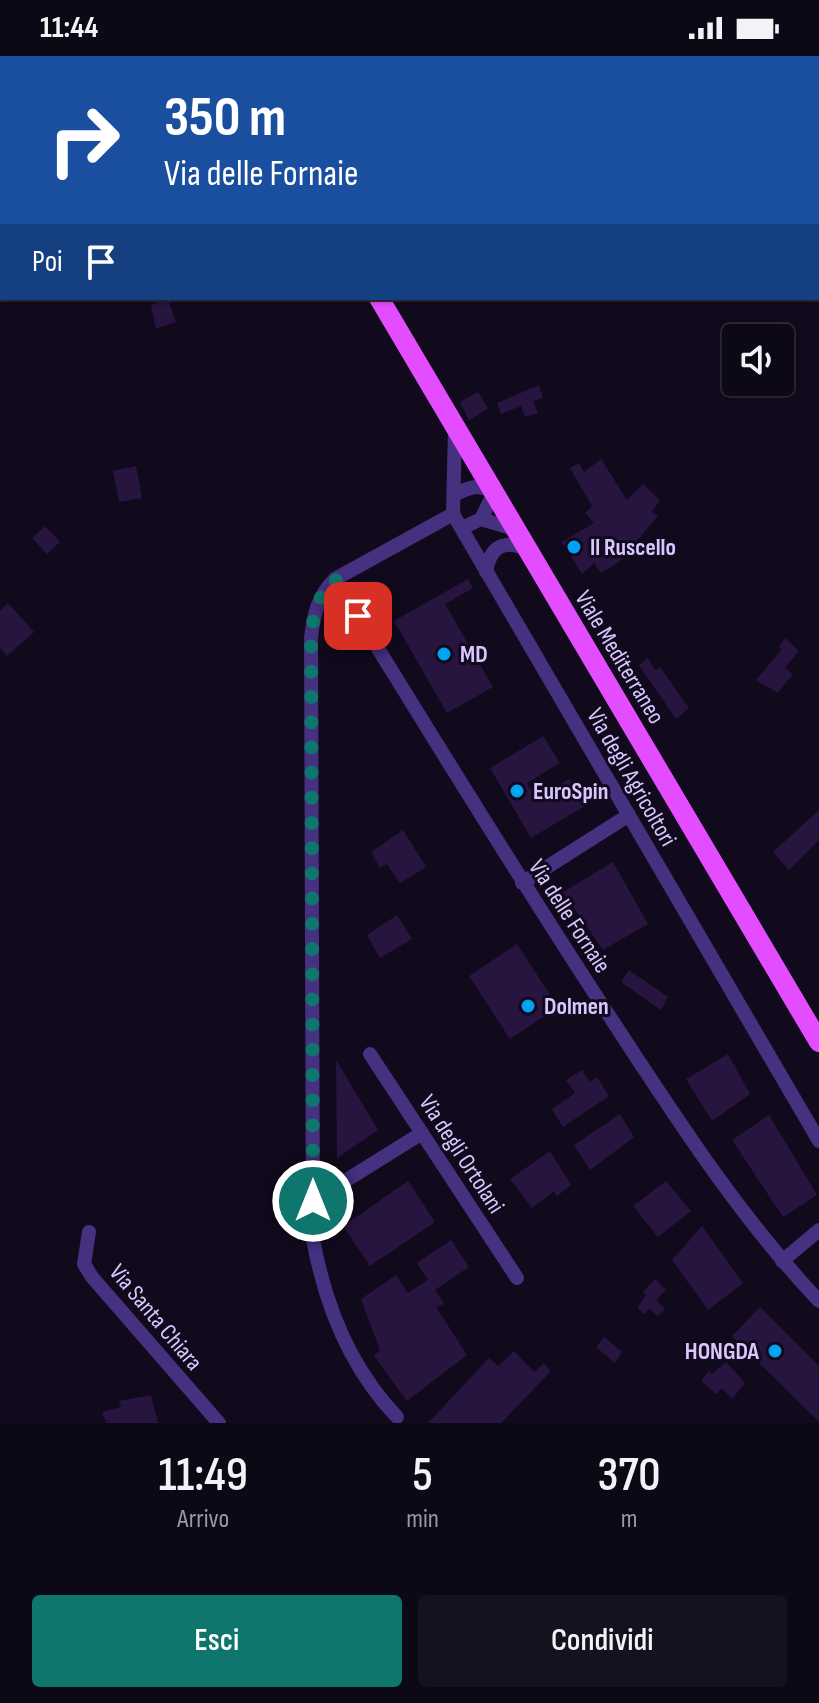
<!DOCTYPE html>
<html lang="it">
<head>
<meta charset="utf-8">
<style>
	body { margin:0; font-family:"Sofia Sans Condensed",sans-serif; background:#16111f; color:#f1f3f6; height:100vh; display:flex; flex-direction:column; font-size:30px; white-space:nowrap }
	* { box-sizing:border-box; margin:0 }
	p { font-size:26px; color:#9a9aa1 }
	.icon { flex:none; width:44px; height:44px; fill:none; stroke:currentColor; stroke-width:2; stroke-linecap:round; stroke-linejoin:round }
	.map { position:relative; height:1367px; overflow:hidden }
	.details { display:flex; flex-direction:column; background:#0d0816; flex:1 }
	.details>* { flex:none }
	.hud { position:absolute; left:0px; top:0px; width:820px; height:244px; box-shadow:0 2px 6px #0004,0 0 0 2px #2d2935; background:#1a4fa0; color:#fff; overflow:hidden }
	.fabs { position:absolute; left:722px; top:268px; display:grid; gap:16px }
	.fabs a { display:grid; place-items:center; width:72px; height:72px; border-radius:8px; background:#0d0816; box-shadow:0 2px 6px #0004,0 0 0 2px #2d2935; font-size:40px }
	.pin { position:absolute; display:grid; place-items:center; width:68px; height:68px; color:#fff; margin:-34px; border-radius:16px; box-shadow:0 4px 12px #0006 }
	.me { position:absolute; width:88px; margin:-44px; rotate:0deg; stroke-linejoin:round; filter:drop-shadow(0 0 6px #0008) }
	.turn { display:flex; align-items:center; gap:28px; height:168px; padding:0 32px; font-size:36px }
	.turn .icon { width:104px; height:104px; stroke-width:2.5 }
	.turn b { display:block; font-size:56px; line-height:68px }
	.then { display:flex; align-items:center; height:76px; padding:0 32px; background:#0003; gap:16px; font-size:30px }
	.eta { display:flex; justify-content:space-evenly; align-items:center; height:136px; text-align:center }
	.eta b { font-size:48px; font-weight:600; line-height:56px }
	.cta { display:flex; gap:16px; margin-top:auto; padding:16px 32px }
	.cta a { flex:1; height:92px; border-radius:8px; background:#0f766e; color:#fff; font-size:32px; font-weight:600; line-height:92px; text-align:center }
	.cta a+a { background:#16111f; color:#f1f3f6 }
	.status { display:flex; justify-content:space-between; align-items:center; height:56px; padding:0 40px; background:#0d0816; direction:ltr }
	.status svg { height:22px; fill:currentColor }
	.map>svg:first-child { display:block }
</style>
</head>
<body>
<div class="status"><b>11:44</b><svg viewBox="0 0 49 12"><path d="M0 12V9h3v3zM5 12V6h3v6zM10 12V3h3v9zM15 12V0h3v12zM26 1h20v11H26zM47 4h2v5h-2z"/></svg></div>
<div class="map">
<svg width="819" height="1367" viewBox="0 0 819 1367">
	<rect width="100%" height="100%" fill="#110a1d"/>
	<g fill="#27143f">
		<path d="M 168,243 L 176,266 L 156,273 L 151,249 Z"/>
		<path d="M 539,329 L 543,342 L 533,345 L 538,357 L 525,361 L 521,350 L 501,358 L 497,347 Z"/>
		<path d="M 478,336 L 488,352 L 469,365 L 460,346 Z"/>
		<path d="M 601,403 L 627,444 L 643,428 L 660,444 L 652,456 L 658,460 L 618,507 L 601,517 L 594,507 L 582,518 L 562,486 L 594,467 L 585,457 L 592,450 L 570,412 L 579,407 L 584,416 Z"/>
		<path d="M 136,410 L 142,442 L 119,446 L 113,415 Z"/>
		<path d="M 45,470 L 60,486 L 47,498 L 32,482 Z"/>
		<path d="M 468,523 L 473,532 L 445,548 L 493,631 L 447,657 L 394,565 Z"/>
		<path d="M 8,547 L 34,576 L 7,600 L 0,592 L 0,555 Z"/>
		<path d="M 785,582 L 799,595 L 785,612 L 793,618 L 778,637 L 756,624 L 782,593 L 779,591 Z"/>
		<path d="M 648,602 L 655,614 L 660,611 L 689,652 L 676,663 L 639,609 Z"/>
		<path d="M 543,680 L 560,707 L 527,727 L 536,742 L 569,723 L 585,750 L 531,782 L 490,712 Z"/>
		<path d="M 819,754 L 819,784 L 789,814 L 773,796 Z"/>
		<path d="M 403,774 L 426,811 L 400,827 L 387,808 L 380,812 L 371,796 Z"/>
		<path d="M 613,806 L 648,868 L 603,894 L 563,836 Z"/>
		<path d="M 397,859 L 412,883 L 380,902 L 367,879 Z"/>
		<path d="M 517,888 L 558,951 L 510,983 L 469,920 Z"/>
		<path d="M 629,914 L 668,941 L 661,954 L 621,926 Z"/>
		<path d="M 728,998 L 750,1038 L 712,1065 L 686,1023 Z"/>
		<path d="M 336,1004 L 378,1074 L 337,1102 Z"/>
		<path d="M 582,1014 L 590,1026 L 597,1021 L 609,1040 L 563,1071 L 552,1053 L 575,1037 L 566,1024 Z"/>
		<path d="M 620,1058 L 634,1081 L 590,1114 L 574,1089 Z"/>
		<path d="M 769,1059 L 817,1139 L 783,1161 L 732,1084 Z"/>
		<path d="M 550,1095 L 571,1129 L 557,1140 L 554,1135 L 532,1152 L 510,1123 Z"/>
		<path d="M 408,1125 L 435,1166 L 370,1210 L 343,1170 Z"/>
		<path d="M 666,1125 L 691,1155 L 658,1181 L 633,1150 Z"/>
		<path d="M 702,1170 L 743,1227 L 708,1254 L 672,1204 Z"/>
		<path d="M 451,1184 L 469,1211 L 435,1234 L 444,1248 L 436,1251 L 467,1299 L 407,1345 L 374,1300 L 380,1294 L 361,1243 L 396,1219 L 408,1237 L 428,1224 L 417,1207 Z"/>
		<path d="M 655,1223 L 666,1234 L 656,1244 L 665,1253 L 658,1260 L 649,1253 L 645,1258 L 637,1252 L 646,1239 L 643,1236 Z"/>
		<path d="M 760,1251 L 819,1310 L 819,1366 L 732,1280 Z"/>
		<path d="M 604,1281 L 622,1296 L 615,1307 L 596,1291 Z"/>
		<path d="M 514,1295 L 534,1316 L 544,1307 L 551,1315 L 501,1367 L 428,1367 L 489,1302 L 498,1310 Z"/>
		<path d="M 726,1306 L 745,1327 L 732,1343 L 722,1332 L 716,1338 L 701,1325 L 709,1315 L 712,1318 Z"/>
		<path d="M 151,1339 L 158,1367 L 106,1367 L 102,1356 L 121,1351 L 119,1345 Z"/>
	</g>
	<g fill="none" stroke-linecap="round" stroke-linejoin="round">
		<g stroke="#453180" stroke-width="14">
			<path d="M 108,2 L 112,0"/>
			<path d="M 0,69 L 2,68"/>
			<path d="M 455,373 L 453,458 L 819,1085"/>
			<path d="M 454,439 C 470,431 478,427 494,437 L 481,463 L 462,472"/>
			<path d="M 481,463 L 514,473"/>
			<path d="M 486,516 C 490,491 503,483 526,493"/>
			<path d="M 335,523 C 425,668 514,815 608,958 C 673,1057 737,1158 819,1245"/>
			<path d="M 522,827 L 629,759"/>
			<path d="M 370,998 L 517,1222"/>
			<path d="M 313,1145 L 422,1077"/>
			<path d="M 89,1176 L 84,1208 L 92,1221 L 219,1367"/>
			<path d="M 782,1205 L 819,1174"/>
			<path d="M 397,1361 C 350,1312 325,1249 313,1183 L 311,582 C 314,558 317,541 335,523 L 453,458"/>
		</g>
		<g stroke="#e44dff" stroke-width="20">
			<path d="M 240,0 L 241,2"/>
			<path d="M 379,242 L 819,986"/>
		</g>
	</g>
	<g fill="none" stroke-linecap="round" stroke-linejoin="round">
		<path stroke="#0f766e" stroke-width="14" stroke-dasharray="0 25.2" d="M 313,1145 L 311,582 C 314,557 317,541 335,523 L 358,560"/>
	</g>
	<g fill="#00a3f1" stroke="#110a1d" stroke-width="3">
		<circle cx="574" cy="491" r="8"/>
		<circle cx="444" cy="598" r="8"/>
		<circle cx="517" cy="735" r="8"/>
		<circle cx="528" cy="950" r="8"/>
		<circle cx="775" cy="1295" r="8"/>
	</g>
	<g text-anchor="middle" stroke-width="6" stroke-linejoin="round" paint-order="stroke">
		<g font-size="24" font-weight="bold" fill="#d9c6ff" stroke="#110a1d" text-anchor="start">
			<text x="590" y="499">Il Ruscello</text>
			<text x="460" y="606">MD</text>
			<text x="533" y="743">EuroSpin</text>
			<text x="544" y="958">Dolmen</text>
			<text x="759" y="1303" text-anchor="end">HONGDA</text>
		</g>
		<g font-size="24" fill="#d9c6ff" stroke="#110a1d">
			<text transform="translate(620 601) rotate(59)" y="8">Viale Mediterraneo</text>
			<text transform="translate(632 721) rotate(60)" y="8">Via degli Agricoltori</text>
			<text transform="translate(570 860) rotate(57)" y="8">Via delle Fornaie</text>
			<text transform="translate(462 1098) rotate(57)" y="8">Via degli Ortolani</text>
			<text transform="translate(156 1261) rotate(50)" y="8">Via Santa Chiara</text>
		</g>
	</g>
</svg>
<div class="fabs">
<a><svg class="icon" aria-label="sound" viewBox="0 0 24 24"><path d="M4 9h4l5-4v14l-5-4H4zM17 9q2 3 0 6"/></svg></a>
</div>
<div class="pin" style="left:358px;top:560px;background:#d93025"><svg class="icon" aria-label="arrive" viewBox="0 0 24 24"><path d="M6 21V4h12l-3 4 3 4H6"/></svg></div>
<svg class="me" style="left:313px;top:1145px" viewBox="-20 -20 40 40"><circle r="17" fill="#0f766e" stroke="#fff" stroke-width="3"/><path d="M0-11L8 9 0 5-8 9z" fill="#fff"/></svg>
<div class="hud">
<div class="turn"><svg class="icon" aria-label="right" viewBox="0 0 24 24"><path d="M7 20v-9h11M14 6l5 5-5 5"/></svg><div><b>350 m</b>Via delle Fornaie</div></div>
<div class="then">Poi<svg class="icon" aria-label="arrive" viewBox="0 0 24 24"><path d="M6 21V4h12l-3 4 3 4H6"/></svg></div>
</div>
</div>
<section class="details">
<div class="eta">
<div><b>11:49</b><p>Arrivo</p></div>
<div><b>5</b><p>min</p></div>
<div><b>370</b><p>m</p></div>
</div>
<div class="cta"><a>Esci</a><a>Condividi</a></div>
</section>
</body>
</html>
